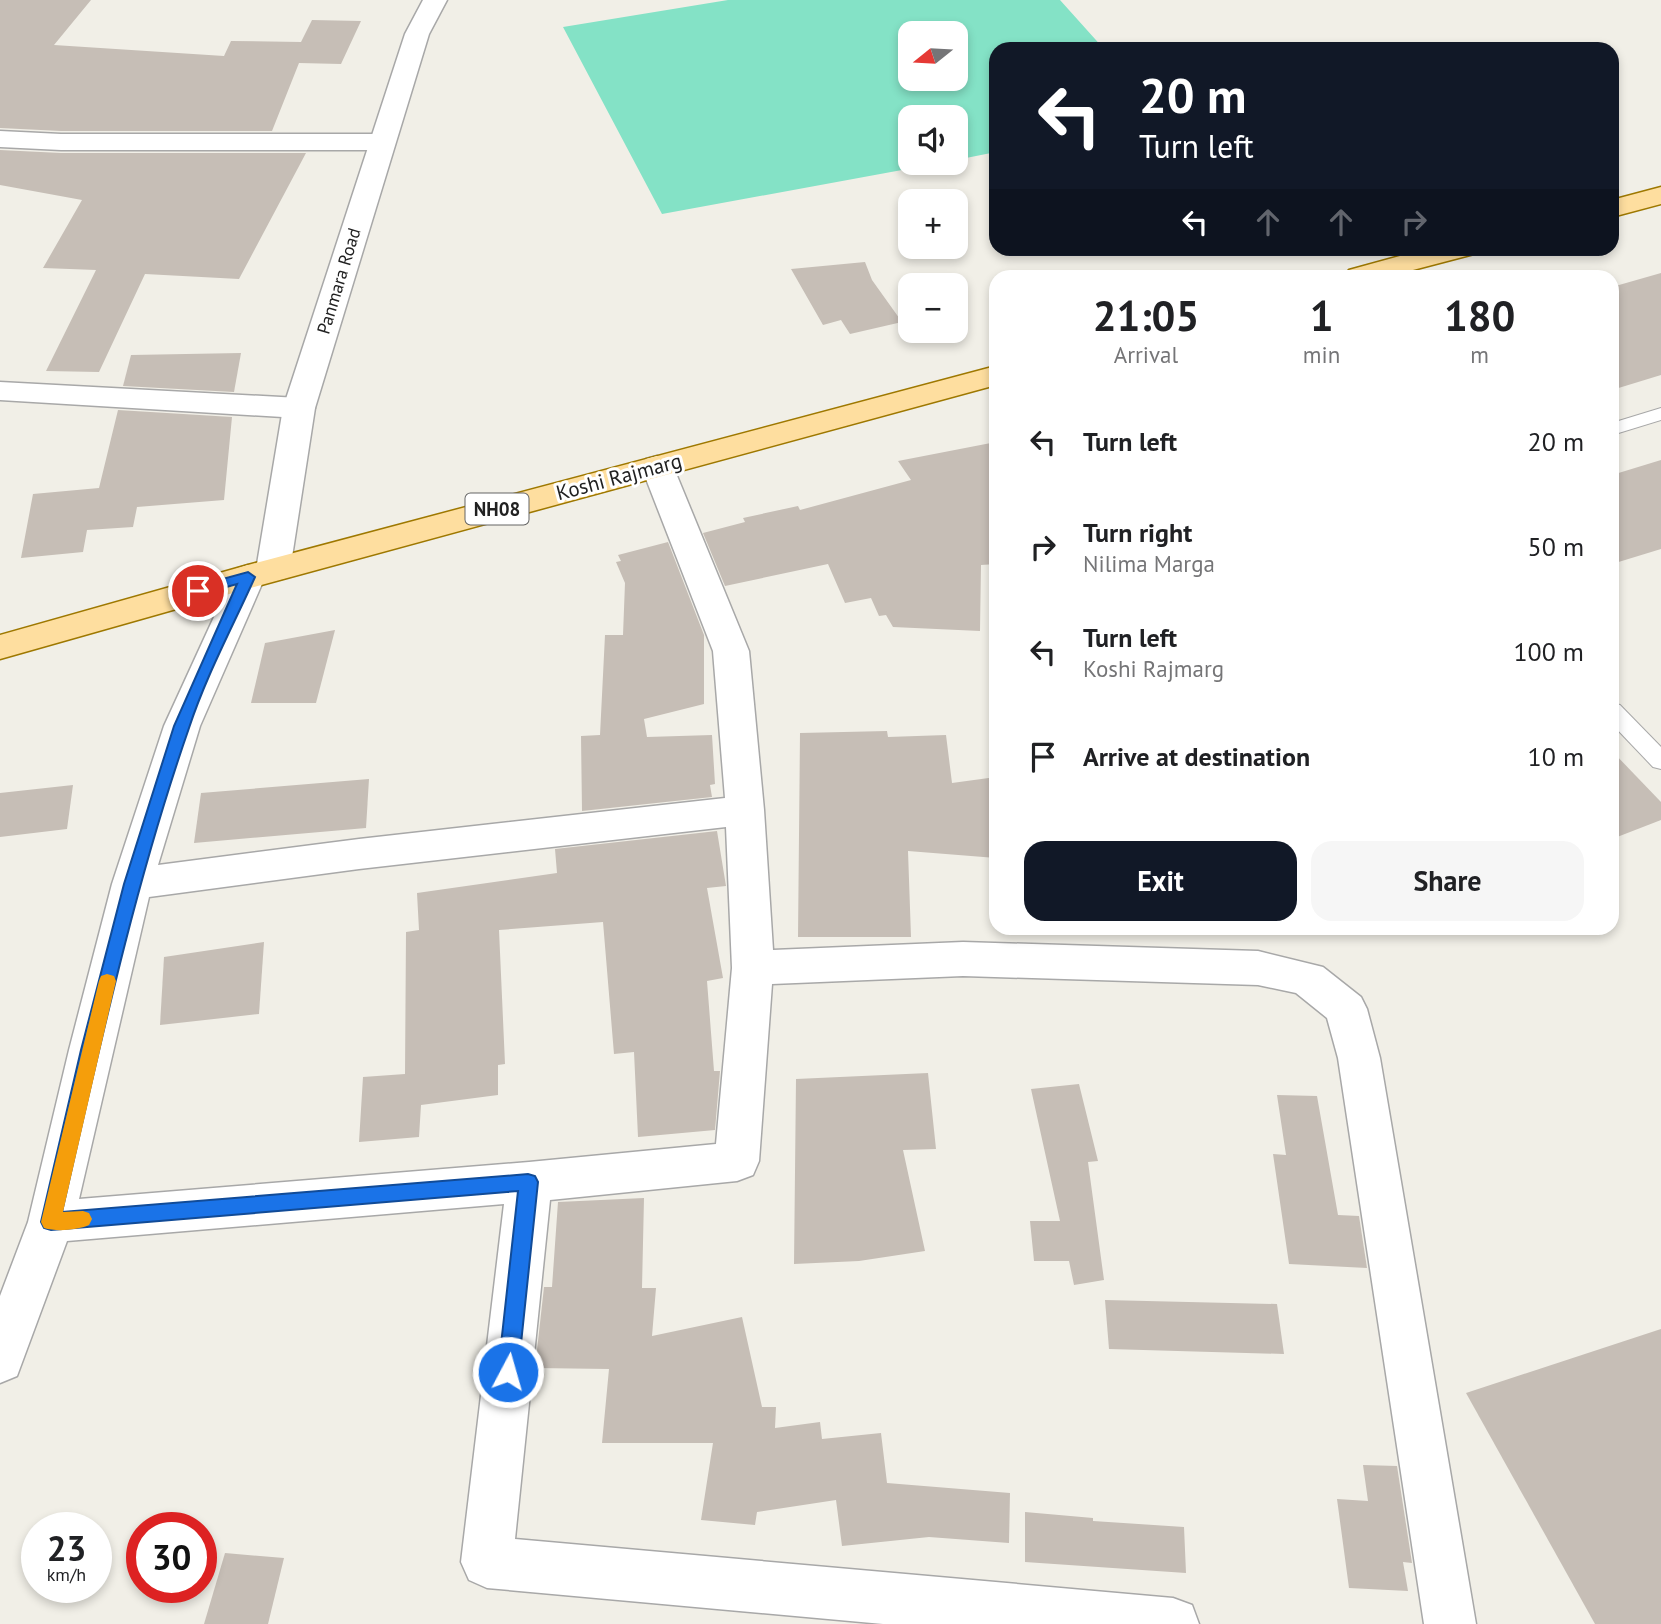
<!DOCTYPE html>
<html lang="en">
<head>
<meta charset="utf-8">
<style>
	body { margin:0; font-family:"PT Sans",sans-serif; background:#f6f6f6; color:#202124; height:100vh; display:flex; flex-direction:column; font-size:26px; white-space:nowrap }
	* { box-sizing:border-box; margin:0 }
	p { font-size:23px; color:#757577 }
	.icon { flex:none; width:38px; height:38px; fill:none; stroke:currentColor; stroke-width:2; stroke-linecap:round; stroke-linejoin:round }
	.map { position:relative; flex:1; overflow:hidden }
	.sheet { position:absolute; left:989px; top:270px; width:630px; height:665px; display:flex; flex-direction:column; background:#fff; border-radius:21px; box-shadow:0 4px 10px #0003 }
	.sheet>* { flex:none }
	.banner { position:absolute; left:989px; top:42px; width:630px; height:214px; border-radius:21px; box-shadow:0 4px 10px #0003; background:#111827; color:#fff; overflow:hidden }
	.needle { width:46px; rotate:252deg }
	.buttons { position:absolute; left:898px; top:21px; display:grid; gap:14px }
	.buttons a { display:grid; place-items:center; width:70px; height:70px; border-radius:14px; background:#fff; box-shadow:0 4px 10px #0003; font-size:35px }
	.speed { position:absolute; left:21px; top:1512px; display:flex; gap:14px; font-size:35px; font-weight:700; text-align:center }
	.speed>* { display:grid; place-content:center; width:91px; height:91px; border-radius:50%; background:#fff; box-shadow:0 4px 10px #0003; line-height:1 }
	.speed small { font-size:18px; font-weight:400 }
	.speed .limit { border:10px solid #d22; background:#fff; color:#111 }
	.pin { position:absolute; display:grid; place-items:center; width:60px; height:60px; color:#fff; margin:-30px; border:4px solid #fff; border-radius:50%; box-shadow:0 2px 7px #0007 }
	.me { position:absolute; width:77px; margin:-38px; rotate:6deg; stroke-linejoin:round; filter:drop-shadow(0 0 5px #0008) }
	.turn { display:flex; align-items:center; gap:24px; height:147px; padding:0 35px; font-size:32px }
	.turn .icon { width:91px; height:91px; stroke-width:2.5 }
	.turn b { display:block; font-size:49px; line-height:60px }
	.lanes { display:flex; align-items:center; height:66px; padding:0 35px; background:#0003; justify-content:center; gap:35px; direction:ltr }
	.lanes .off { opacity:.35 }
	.eta { display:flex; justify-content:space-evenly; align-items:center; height:119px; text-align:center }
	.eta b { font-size:42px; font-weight:700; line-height:49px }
	.cta { display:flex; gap:14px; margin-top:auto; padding:14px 35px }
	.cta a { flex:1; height:80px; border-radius:21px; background:#111827; color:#fff; font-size:28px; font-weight:700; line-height:80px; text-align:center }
	.cta a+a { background:#f6f6f6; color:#202124 }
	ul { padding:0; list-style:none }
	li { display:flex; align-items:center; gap:21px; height:105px; padding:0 35px }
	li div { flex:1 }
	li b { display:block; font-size:26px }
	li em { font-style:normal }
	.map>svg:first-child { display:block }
</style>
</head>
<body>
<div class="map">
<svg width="1661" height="1624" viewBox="0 0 1661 1624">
	<rect width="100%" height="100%" fill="#f1efe7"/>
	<path fill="#84e2c6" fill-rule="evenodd" d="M 728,0 L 1060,0 L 1104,49 L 996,49 L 996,152 L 956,160 L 956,117 L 910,117 L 910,163 L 940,163 L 662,214 L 563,27 ZM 910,33 L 956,33 L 956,79 L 910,79 Z"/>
	<g fill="#c6beb6">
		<path d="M 0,0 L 91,0 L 54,45 L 224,56 L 231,41 L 301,42 L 312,20 L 361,21 L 341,64 L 299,63 L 272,131 L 61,131 L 0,128 Z"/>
		<path d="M 0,150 L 61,153 L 306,153 L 239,279 L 145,274 L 99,372 L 46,371 L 96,270 L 43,268 L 82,200 L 0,185 Z"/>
		<path d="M 865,262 L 872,280 L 902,322 L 850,334 L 841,320 L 823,325 L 791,269 Z"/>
		<path d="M 1661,273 L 1661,375 L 1612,390 L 1612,287 Z"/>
		<path d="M 241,353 L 234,392 L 123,386 L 131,355 Z"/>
		<path d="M 118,410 L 232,417 L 224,500 L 137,507 L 133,527 L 87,530 L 83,552 L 21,558 L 33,494 L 99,488 Z"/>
		<path d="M 996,442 L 996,489 L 991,490 L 996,533 L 996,564 L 981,565 L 980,631 L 893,627 L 886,615 L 879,616 L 871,598 L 845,603 L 828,564 L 725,586 L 703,533 L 745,522 L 743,518 L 798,506 L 800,510 L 911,480 L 898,461 Z"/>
		<path d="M 1661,460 L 1661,549 L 1612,564 L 1612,475 Z"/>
		<path d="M 668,542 L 704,635 L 704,704 L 644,719 L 647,737 L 712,735 L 715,784 L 710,785 L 712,797 L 582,811 L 581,736 L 600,735 L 605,635 L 623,635 L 625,583 L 616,562 L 621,561 L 618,555 Z"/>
		<path d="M 335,630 L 316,703 L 251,703 L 265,643 Z"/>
		<path d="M 887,731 L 888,737 L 946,735 L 952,783 L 996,777 L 996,858 L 908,851 L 911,937 L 798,937 L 800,733 Z"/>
		<path d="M 1612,751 L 1661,802 L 1661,820 L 1612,839 Z"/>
		<path d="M 369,779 L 366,828 L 194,843 L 201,793 Z"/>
		<path d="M 73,785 L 67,829 L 0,837 L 0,793 Z"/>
		<path d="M 717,831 L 726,886 L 707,888 L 723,978 L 707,981 L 714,1071 L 720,1071 L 715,1130 L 638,1137 L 634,1052 L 614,1054 L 603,922 L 499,930 L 505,1064 L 498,1065 L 498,1095 L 421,1105 L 419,1137 L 359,1142 L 363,1077 L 405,1074 L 406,932 L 419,930 L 417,893 L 557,873 L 555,849 Z"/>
		<path d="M 264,942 L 259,1014 L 160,1025 L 164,957 Z"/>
		<path d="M 928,1073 L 936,1149 L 903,1150 L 925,1251 L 859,1261 L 794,1264 L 796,1079 Z"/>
		<path d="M 1079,1084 L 1098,1161 L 1088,1162 L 1104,1280 L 1074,1285 L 1069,1261 L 1034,1261 L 1030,1221 L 1060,1221 L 1031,1089 Z"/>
		<path d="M 1277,1095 L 1317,1096 L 1338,1215 L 1359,1216 L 1367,1268 L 1289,1264 L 1273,1154 L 1286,1155 Z"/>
		<path d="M 644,1198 L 642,1288 L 656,1288 L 652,1336 L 742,1317 L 762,1407 L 776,1407 L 775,1428 L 820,1422 L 822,1439 L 881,1433 L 887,1483 L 1010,1493 L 1009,1543 L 929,1537 L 842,1546 L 836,1500 L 757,1512 L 755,1525 L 701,1520 L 713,1443 L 602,1443 L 609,1369 L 535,1368 L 544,1287 L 552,1287 L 558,1202 Z"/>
		<path d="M 1105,1300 L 1277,1304 L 1284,1354 L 1109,1349 Z"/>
		<path d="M 1661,1329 L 1661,1624 L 1595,1624 L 1466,1393 Z"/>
		<path d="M 1363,1465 L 1397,1466 L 1412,1563 L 1403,1562 L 1408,1591 L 1349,1588 L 1337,1499 L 1368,1501 Z"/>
		<path d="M 1025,1512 L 1093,1518 L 1093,1521 L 1184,1527 L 1186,1573 L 1025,1562 Z"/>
		<path d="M 225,1553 L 284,1558 L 268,1624 L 204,1624 Z"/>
	</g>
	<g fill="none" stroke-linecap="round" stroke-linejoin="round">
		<g stroke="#a8a8a8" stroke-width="2">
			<g id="service">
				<path d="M 1661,408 L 1661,420 L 1612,435 L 1612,423 Z"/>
				<path d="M 1612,703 L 1620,705 L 1661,747 L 1661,769 L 1653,767 L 1612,724 Z"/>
			</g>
		</g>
		<g stroke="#a8a8a8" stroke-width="3">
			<g id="minor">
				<path d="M 0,131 L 61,134 L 381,134 L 390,136 L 394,142 L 390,148 L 381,150 L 61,150 L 0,147 Z"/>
				<path d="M 0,382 L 299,398 L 310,401 L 315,408 L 310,415 L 299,418 L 0,400 Z"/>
				<path d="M 657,456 L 668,459 L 673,466 L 749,651 L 764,810 L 773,950 L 963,942 L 1258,951 L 1323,967 L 1361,997 L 1367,1009 L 1380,1058 L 1476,1624 L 1424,1624 L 1338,1058 L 1327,1018 L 1296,993 L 1258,985 L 963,976 L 772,984 L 759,1161 L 753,1175 L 737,1181 L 550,1200 L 515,1539 L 1173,1598 L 1192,1605 L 1199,1624 L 883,1624 L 487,1588 L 469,1580 L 461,1562 L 504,1204 L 67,1241 L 17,1376 L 0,1383 L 0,1296 L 28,1222 L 69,1050 L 112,884 L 164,726 L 236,569 L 248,565 L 260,569 L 265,577 L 200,726 L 158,865 L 359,839 L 725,798 L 713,651 L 641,466 L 646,459 ZM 726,827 L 732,968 L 716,1144 L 529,1162 L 79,1199 L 149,897 L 359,869 Z"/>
			</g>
		</g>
		<g stroke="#a8a8a8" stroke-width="3">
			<path id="tertiary" d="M 423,0 L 447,0 L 429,34 L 315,408 L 290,570 L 285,578 L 273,581 L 261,578 L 256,570 L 283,408 L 405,34 Z"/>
		</g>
		<g stroke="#9e7800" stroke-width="3">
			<g id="primary">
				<path d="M 1661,187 L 1661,204 L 1612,217 L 1612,200 Z"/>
				<path d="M 1429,248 L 1478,248 L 1474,254 L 1390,276 L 1344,276 L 1349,270 Z"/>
				<path d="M 996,366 L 996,385 L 254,587 L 0,659 L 0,635 L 248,565 Z"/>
			</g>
		</g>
		<use href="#service" fill="#fff" fill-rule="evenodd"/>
		<use href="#minor" fill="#fff" fill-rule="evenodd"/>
		<use href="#tertiary" fill="#fff" fill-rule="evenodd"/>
		<use href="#primary" fill="#fede9f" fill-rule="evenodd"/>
	</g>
	<path fill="#1a73e8" stroke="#114b97" stroke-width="2" d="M 248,572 L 255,577 C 233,626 206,676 189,728 C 134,886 99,1050 62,1212 L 528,1174 L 535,1176 L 538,1182 L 518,1372 L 515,1379 L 508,1382 L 501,1379 L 498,1372 L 518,1191 L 51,1230 L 44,1228 L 41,1222 L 81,1050 L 124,884 L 174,726 L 237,584 L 198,595 L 191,591 L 193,587 Z"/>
	<path fill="#f59e0b" d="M 107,974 L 114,976 L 116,981 L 63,1212 L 83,1211 L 89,1213 L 92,1219 L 89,1225 C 77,1230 57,1232 44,1228 L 41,1222 L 99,981 L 101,976 Z"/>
	<g text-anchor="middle" stroke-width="6" stroke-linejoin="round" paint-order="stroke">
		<g font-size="18" fill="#212121" stroke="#fff">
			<text transform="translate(339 281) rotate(-73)" y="6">Panmara Road</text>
		</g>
		<rect fill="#fff" stroke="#646464" stroke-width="2" x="465.5" y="493.5" width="63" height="31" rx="5"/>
		<g font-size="19" font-weight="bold" fill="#212121">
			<text x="497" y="516">NH08</text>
		</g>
		<g font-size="21" fill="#212121" stroke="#fff">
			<text transform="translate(619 477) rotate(-15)" y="7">Koshi Rajmarg</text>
		</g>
	</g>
</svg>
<div class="buttons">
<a><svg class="needle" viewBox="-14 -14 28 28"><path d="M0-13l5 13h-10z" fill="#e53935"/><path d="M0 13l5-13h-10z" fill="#757577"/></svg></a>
<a><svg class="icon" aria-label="sound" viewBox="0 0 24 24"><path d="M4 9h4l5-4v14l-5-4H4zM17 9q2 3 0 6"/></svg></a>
<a>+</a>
<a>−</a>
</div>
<div class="speed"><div>23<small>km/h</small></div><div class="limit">30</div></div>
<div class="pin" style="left:198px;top:591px;background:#d93025"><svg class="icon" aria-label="arrive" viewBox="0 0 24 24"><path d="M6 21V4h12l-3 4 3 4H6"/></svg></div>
<svg class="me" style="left:508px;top:1372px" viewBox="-20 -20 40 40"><circle r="17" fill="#1a73e8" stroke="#fff" stroke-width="3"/><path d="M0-11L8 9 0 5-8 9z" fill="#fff"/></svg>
<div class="banner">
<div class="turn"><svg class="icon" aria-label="left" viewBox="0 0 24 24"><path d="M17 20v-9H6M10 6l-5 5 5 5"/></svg><div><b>20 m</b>Turn left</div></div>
<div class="lanes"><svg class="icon" aria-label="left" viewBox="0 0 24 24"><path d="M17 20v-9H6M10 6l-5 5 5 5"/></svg><svg class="icon off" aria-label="ahead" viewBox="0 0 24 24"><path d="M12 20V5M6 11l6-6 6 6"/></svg><svg class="icon off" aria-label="ahead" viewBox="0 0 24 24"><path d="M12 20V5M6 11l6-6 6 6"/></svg><svg class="icon off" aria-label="right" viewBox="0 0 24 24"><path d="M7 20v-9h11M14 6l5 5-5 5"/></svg></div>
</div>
<section class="sheet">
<div class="eta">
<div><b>21:05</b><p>Arrival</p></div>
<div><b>1</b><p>min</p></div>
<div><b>180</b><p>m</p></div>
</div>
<ul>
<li><svg class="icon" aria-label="left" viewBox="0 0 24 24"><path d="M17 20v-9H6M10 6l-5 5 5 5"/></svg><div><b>Turn left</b></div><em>20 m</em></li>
<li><svg class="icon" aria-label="right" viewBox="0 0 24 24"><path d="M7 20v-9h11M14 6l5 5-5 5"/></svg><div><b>Turn right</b><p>Nilima Marga</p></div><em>50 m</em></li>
<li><svg class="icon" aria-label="left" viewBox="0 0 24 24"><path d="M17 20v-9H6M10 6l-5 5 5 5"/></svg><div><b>Turn left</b><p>Koshi Rajmarg</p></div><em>100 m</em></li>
<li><svg class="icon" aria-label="arrive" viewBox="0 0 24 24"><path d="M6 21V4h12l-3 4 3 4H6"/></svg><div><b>Arrive at destination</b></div><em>10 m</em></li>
</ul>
<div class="cta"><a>Exit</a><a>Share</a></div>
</section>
</div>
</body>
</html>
